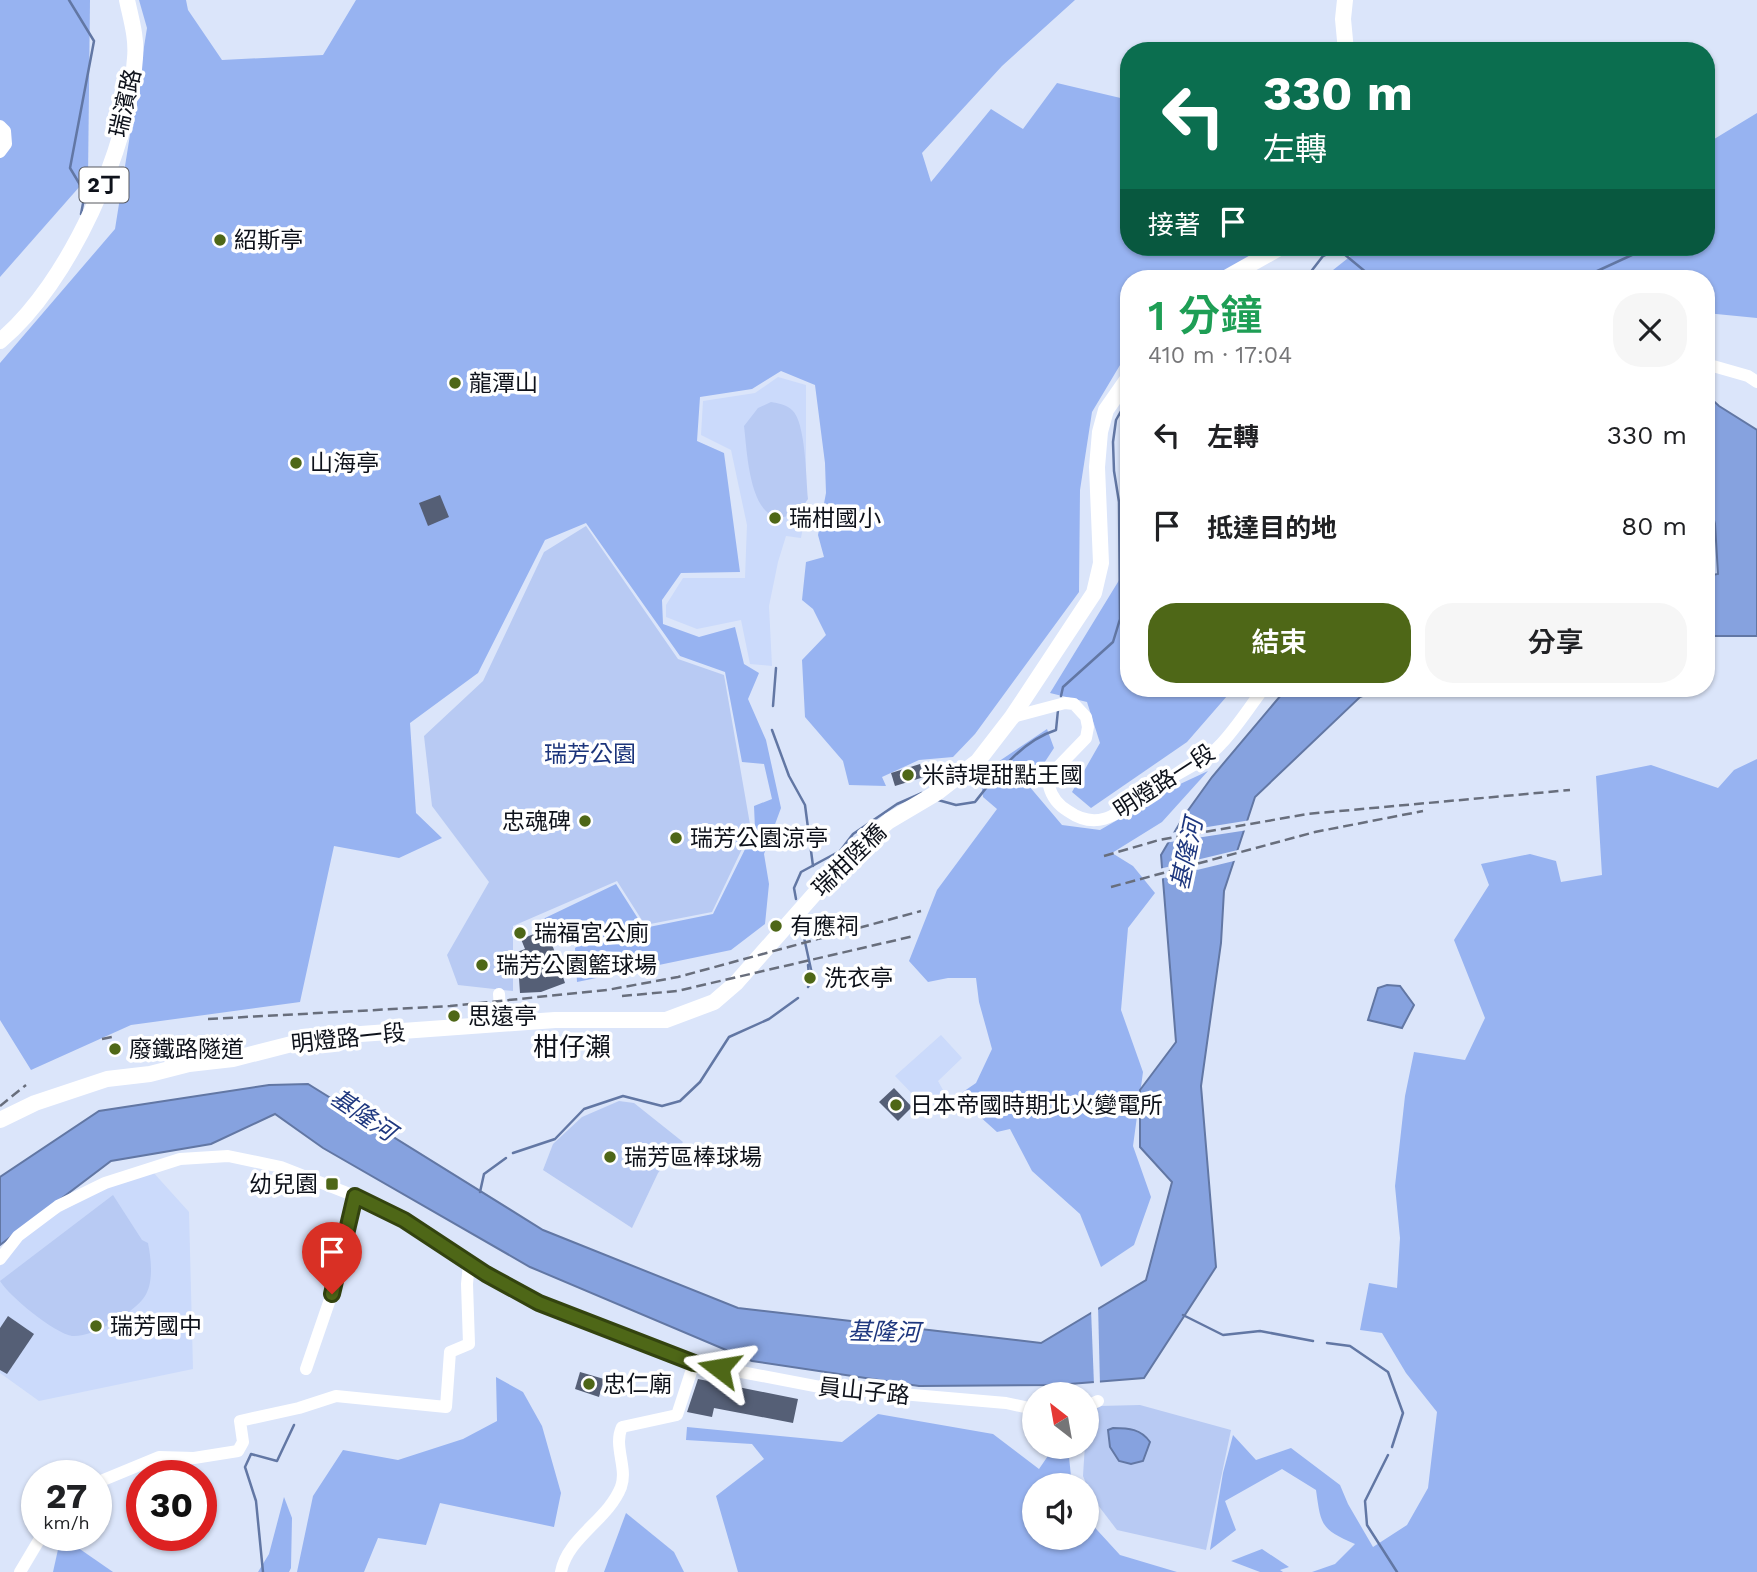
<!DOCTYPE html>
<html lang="zh-TW">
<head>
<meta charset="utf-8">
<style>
	body { margin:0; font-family:"Work Sans","Noto Sans TC",sans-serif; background:#f6f6f6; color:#202124; height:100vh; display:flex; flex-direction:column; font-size:26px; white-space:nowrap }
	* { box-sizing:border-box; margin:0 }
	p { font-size:23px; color:#757577 }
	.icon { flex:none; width:38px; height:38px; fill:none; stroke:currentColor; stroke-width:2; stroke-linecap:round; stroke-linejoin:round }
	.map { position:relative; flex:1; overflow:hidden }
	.drawer { position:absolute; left:1120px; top:270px; width:595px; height:427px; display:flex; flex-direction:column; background:#fff; border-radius:28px; box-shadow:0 2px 5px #0004 }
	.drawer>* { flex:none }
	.banner { position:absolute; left:1120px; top:42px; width:595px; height:214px; border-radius:28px; box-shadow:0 2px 5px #0004; background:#0b6e4f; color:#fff; overflow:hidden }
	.needle { width:46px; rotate:329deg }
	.fabs { position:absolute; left:1022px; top:1382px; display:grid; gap:14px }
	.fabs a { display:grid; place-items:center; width:77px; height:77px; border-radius:50%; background:#fff; box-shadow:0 2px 5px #0004; font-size:35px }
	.speed { position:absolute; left:21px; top:1460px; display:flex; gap:14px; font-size:35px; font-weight:700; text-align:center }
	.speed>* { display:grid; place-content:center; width:91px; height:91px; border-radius:50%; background:#fff; box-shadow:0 2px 5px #0004; line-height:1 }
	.speed small { font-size:18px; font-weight:400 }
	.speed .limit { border:10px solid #d22; background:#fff; color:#111 }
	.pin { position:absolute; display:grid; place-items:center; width:60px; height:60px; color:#fff; margin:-72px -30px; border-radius:50% 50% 50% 0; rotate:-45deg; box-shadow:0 0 7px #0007 }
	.pin .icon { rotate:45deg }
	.me { position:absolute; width:77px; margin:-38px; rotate:284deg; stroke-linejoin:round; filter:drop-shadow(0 0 5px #0008) }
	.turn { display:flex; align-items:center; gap:24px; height:147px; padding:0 28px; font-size:32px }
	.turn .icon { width:91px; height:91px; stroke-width:2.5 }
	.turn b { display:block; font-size:49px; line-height:60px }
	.then { display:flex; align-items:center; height:66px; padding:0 28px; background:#0003; gap:14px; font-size:26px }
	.round { display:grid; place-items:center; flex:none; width:74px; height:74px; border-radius:28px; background:#f6f6f6 }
	.headline { display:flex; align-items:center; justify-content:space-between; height:119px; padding:0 28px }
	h1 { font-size:42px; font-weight:600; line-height:52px; color:#1e9e55 }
	.action { display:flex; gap:14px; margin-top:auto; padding:14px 28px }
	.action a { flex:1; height:80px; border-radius:28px; background:#4e6717; color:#fff; font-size:28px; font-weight:600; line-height:80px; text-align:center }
	.action a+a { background:#f6f6f6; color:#202124 }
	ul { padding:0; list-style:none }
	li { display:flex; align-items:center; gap:21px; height:91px; padding:0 28px }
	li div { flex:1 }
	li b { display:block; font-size:26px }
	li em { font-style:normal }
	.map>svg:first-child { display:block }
</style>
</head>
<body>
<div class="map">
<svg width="1757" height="1572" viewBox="0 0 1757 1572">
	<rect width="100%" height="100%" fill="#dbe5fa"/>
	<g fill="#cbdafb">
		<path d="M 778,377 L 806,385 L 806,511 L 801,538 L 786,536 L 778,562 L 769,606 L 772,666 L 750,664 L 741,620 L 697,629 L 666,617 L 666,605 L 683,578 L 745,578 L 747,525 L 731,450 L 701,435 L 703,401 L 755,393 Z"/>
		<path d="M 1706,490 L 1715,524 L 1718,575 L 1706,576 L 1709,521 Z"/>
		<path d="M 941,1035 L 962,1058 L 938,1081 L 943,1090 L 927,1109 L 895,1076 Z"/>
		<path d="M 152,1171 L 189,1212 L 193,1369 L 39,1401 L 0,1373 L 0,1266 L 21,1240 L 39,1224 L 100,1190 Z"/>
	</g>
	<g fill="#b8caf3">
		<path d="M 771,402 C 778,403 787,405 792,410 C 806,422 806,480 808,499 C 801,509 796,515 783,517 C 749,521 747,449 744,426 L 758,408 Z"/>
		<path d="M 586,526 L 678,659 L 724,675 L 751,830 L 712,912 L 645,925 L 617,881 L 513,926 L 513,991 L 458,985 L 447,955 L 489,882 L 432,806 L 424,736 L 483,681 L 544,552 Z"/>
		<path d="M 619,1101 L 634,1103 L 683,1142 L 658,1173 L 632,1228 L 543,1170 L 553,1144 L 582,1117 Z"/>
		<path d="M 113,1195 L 142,1240 L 148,1243 C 151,1258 154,1282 145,1296 C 135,1312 92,1338 72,1336 C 54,1333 9,1296 0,1281 Z"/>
		<path d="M 1140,1405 L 1231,1430 L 1206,1550 L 1117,1530 L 1091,1496 L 1083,1476 L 1087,1411 L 1099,1406 Z"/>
	</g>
	<g fill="#97b3f1">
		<path d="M 0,0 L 90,0 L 88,177 L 0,277 Z"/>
		<path d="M 139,0 L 186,0 L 188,10 L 222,60 L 323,55 L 356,0 L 1075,0 L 1002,66 L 922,153 L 931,182 L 991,109 L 1023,129 L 1057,83 L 1129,100 L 1129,247 L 1266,247 L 1215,278 L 1129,278 L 1129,350 L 1092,412 L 1080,490 L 1079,592 L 975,734 L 953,757 L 919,760 L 882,777 L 886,786 L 849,785 L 843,761 L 805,717 L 802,660 L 826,635 L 813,609 L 802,600 L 806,562 L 824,557 L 818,535 L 826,493 L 825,463 L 815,385 L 781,371 L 752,389 L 700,397 L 697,441 L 724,453 L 740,572 L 681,573 L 662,600 L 663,624 L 699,637 L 735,627 L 744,664 L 759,673 L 748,699 L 766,740 L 781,808 L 764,854 L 769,884 L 765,924 L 731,950 L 577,982 L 575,948 L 591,938 L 581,920 L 541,925 L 545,918 L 616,884 L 644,928 L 713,914 L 755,829 L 754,806 L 772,799 L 764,764 L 742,762 L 725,672 L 680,656 L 586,523 L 545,540 L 478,673 L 410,723 L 416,813 L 442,838 L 399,858 L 334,846 L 300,1002 L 131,1025 L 31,1070 L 0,1020 L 0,363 L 115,229 L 147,28 Z"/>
		<path d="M 1757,113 L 1757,318 L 1706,313 L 1706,278 L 1323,278 L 1362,247 L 1706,247 L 1706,144 Z"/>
		<path d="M 1129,564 L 1129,688 L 1234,688 L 1187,742 L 1091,808 L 1072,792 L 1100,743 L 1087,702 L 1050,693 Z"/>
		<path d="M 1047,729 L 1054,748 L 1029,786 L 1062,825 L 1100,830 L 1178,785 L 1208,771 L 1162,822 L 1112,853 L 1133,866 L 1155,893 L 1128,928 L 1121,1010 L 1143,1072 L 1133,1146 L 1151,1197 L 1134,1245 L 1101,1267 L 1080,1214 L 1032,1171 L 1010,1129 L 997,1132 L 957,1096 L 976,1083 L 992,1049 L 979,1002 L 976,978 L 948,978 L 928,982 L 909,961 L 937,890 L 997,809 L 983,797 L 980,774 Z"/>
		<path d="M 1757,759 L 1757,1572 L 1312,1572 L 1335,1564 L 1355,1544 C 1321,1529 1321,1526 1316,1490 L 1282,1469 L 1225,1501 L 1236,1530 L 1210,1550 L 1223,1473 L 1233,1435 L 1256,1460 L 1291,1448 L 1340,1485 L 1348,1504 L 1373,1547 L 1407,1525 L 1428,1488 L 1437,1412 L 1406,1373 L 1382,1333 L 1360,1330 L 1369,1283 L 1397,1288 L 1400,1238 L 1395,1186 L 1405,1096 L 1414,1052 L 1465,1060 L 1485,1018 L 1454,940 L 1489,885 L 1481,864 L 1530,854 L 1556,861 L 1561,882 L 1602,875 L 1596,776 L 1651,765 L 1718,788 L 1734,770 Z"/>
		<path d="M 496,1377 L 523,1392 L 542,1426 L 561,1493 L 554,1527 L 440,1503 L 426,1545 L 378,1538 L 364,1572 L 297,1572 L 313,1496 L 343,1450 L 398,1460 L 463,1439 L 497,1421 Z"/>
		<path d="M 878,1414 L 993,1434 L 1039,1469 L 1054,1447 L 1068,1447 L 1072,1486 L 1034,1486 L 1034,1538 L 1087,1538 L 1087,1519 L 1120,1555 L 1177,1572 L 738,1572 L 716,1496 L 764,1459 L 752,1444 L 686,1440 L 687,1427 L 842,1442 Z"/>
		<path d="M 284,1497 L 292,1518 L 291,1568 L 289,1572 L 258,1572 L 269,1554 Z"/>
		<path d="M 626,1513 L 674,1552 L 684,1572 L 604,1572 Z"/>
		<path d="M 61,1536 L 113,1572 L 53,1572 Z"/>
		<path d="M 1262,1549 L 1289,1567 L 1280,1570 L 1283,1572 L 1260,1572 L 1231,1561 Z"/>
	</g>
	<g fill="#86a2df" stroke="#6277a4" stroke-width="2">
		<path d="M 1706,394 L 1719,406 L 1757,430 L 1757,636 L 1706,636 L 1706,576 L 1718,574 L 1715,524 L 1706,490 Z"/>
		<path d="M 1287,688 L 1383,688 L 1360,697 L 1255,797 L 1224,891 L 1221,943 L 1201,1086 L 1216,1267 L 1144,1378 L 1057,1385 L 919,1386 L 752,1361 L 530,1267 L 323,1148 L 275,1114 L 211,1144 L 111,1161 L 0,1245 L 0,1177 L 99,1111 L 269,1085 L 308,1084 L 543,1230 L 738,1308 L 1041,1343 L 1146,1280 L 1172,1182 L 1140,1147 L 1140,1090 L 1176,1042 L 1161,855 L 1184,816 L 1212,777 Z"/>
		<path d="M 1387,985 L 1400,986 L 1414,1005 L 1402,1028 L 1368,1020 L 1378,988 Z"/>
		<path d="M 1113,1428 C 1129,1428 1141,1429 1150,1442 L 1143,1461 L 1131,1464 L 1119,1461 L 1110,1447 L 1108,1430 Z"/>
	</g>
	<g fill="#dbe5fa">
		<path d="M 1251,820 L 1248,830 L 1164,843 L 1170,833 Z"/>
		<path d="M 1242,849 L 1238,860 L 1160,879 L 1159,869 Z"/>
		<path d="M 1098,1304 L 1100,1385 L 1094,1385 L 1091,1309 Z"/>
	</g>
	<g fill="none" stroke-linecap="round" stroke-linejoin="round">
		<g stroke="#6277a4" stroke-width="2.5">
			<path d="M 69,0 L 94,41 L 70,168 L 85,193 L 81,214"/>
			<path d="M 1306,278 L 1323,256 L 1338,249 L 1373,278"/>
			<path d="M 1582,278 L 1634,254 L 1642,247"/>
			<path d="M 1061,696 L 1063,687 L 1113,642 L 1120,619 L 1119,502 L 1114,471 L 1113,442 L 1116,420 L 1129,397"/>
			<path d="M 773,706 L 776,668"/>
			<path d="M 772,730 L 789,776 L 805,805 L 813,866"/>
			<path d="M 938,800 L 956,805 L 975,802 C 997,774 1021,741 1056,730 L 1058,710"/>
			<path d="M 796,899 L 794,888 L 801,872 L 840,851 L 853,834 L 897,804 L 922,793"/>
			<path d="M 801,924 L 812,974"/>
			<path d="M 808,965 L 809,975"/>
			<path d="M 808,987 L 812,982"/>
			<path d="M 513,1153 L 555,1139 L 584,1109 L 623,1096 L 662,1106 L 680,1101 L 700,1082 L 729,1037 L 769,1019 L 798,998"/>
			<path d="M 480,1192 L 484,1174 L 506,1158"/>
			<path d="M 1183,1315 L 1223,1335 L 1260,1331 L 1313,1341"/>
			<path d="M 1327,1343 L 1350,1346 L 1388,1372 L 1403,1413 L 1392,1447"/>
			<path d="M 1388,1455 L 1365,1501 L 1367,1525 L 1397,1572"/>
			<path d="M 263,1572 L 256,1501 L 245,1467 L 251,1454 L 277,1461 L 294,1425"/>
		</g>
	</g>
	<g fill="#555f76">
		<path d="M 440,495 L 449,517 L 428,526 L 419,503 Z"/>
		<path d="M 920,764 L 924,777 L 895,786 L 891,773 Z"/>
		<path d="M 547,929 L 565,983 L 541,992 L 520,993 L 519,978 L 524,977 L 517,952 L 525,949 L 521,939 Z"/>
		<path d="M 894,1088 L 912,1107 L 898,1121 L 879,1102 Z"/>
		<path d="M 8,1316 L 34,1334 L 7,1374 L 0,1370 L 0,1328 Z"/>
		<path d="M 580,1372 L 604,1379 L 599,1397 L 575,1389 Z"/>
		<path d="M 698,1379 L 798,1399 L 793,1423 L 714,1408 L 712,1417 L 687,1412 Z"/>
	</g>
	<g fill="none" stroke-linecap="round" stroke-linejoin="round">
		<g stroke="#fff" stroke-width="12">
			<path d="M 0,126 L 5,131 L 6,144 L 0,152"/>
			<path d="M 1706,364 L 1748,376 L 1757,382"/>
			<path d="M 1012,717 L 1065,703 L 1074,704 L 1086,717 L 1088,727 L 1086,738 L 1058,767 L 1049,786 C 1052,798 1058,805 1068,811 C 1105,837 1127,802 1158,785 C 1178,773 1205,762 1221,744 C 1237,727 1250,706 1264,688"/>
			<path d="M 499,994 L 501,1023"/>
			<path d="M 0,1259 L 18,1236 L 58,1206 L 105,1183 L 180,1159 L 228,1156 L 281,1167 L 355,1196 L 404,1220 L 486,1274 L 539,1303 L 694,1363 L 820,1387 L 1006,1403 L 1034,1409"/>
			<path d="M 306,1369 L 337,1279 L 355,1196"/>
			<path d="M 1087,1406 L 1098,1401"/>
			<path d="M 96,1483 L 159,1457 L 194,1458 L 238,1451 L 243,1442 L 240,1421 L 299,1408 L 336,1396 L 446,1407 L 450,1352 L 469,1344 L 467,1284 L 469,1263"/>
			<path d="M 20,1572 L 42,1535"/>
			<path d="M 561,1572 C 567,1538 608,1520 621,1487 C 628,1468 613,1446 622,1427 L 677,1415 L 694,1363"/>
		</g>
		<g stroke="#fff" stroke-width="16">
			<path d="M 1345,0 L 1343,19 L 1346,51"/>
			<path d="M 1226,278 L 1281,247"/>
			<path d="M 0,341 C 69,284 130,147 135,58 C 137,38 131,19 127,0"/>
			<path d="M 0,1120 L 35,1103 L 107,1079 L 150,1074 L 189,1064 L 233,1059 L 319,1037 L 555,1020 L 666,1020 L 714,1002 L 736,983 L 847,857 L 889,821 L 938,792 L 978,761 L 1012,717 L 1094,593 L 1101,563 L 1097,467 L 1100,432 L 1106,410 L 1129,377"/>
		</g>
		<g stroke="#686e7c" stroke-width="2.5" stroke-dasharray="10 5" stroke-linecap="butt">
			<path d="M 1104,856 L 1159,840 L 1307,814 L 1570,790"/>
			<path d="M 1111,887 L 1315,832 L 1423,811"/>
			<path d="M 622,996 L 677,991 L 914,936"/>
			<path d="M 208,1019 L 450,1006 L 607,990 L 678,977 L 921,911"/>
			<path d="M 102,1039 L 116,1036"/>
			<path d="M 0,1106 L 26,1085"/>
		</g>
	</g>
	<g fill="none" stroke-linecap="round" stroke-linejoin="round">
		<g stroke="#33430f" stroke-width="18">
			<path id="route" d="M 332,1294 L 355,1196 L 404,1220 L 486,1274 L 539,1303 L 694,1363 L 719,1368"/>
		</g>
		<use href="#route" stroke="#4e6717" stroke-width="12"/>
	</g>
	<g fill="#4e6717" stroke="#fff" stroke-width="2.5">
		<circle cx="220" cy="240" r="7"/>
		<circle cx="455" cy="383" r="7"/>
		<circle cx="296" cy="463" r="7"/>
		<circle cx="775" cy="518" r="7"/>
		<circle cx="908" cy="775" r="7"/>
		<circle cx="585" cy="821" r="7"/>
		<circle cx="676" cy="838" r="7"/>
		<circle cx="776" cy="926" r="7"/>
		<circle cx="520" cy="933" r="7"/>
		<circle cx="482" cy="965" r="7"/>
		<circle cx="810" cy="978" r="7"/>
		<circle cx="454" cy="1016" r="7"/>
		<circle cx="115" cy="1049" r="7"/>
		<circle cx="896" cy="1105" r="7"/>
		<circle cx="610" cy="1157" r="7"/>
		<rect x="325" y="1177" width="14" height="14" rx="3.5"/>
		<circle cx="96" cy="1326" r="7"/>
		<circle cx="589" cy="1384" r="7"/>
	</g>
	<g text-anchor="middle" stroke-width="7" stroke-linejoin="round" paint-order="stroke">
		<rect fill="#fff" stroke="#56595f" stroke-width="2" x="79.5" y="167.5" width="49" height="35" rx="5"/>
		<g font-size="21" font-weight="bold" fill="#0e121b">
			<text x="104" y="192">2丁</text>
		</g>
		<g font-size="23" fill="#0e121b" stroke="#fff">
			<text transform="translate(125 103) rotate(-77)" y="8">瑞濱路</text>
			<text transform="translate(1164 781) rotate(-33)" y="8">明燈路一段</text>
			<text transform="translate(849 860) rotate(-44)" y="8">瑞柑陸橋</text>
			<text transform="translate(348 1038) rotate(-6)" y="8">明燈路一段</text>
			<text transform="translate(864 1391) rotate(6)" y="8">員山子路</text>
		</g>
		<g font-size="23" fill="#0e121b" stroke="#fff" text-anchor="start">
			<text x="234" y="248">紹斯亭</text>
			<text x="469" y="391">龍潭山</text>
			<text x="310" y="471">山海亭</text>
			<text x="789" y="526">瑞柑國小</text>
			<text x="922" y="783">米詩堤甜點王國</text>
			<text x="571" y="829" text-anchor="end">忠魂碑</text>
			<text x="690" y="846">瑞芳公園涼亭</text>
			<text x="790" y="934">有應祠</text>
			<text x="534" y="941">瑞福宮公廁</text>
			<text x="496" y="973">瑞芳公園籃球場</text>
			<text x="824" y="986">洗衣亭</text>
			<text x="468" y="1024">思遠亭</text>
			<text x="129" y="1057">廢鐵路隧道</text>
			<text x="910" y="1113">日本帝國時期北火變電所</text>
			<text x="624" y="1165">瑞芳區棒球場</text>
			<text x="318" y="1192" text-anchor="end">幼兒園</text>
			<text x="110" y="1334">瑞芳國中</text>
			<text x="603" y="1392">忠仁廟</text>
		</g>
		<g font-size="23" fill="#1b347b" stroke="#fff">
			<text x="590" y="762">瑞芳公園</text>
		</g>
		<g font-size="24" font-style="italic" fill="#1f387f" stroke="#fff">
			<text transform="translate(1187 854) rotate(-78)" y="8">基隆河</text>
			<text transform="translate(363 1115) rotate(34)" y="8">基隆河</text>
			<text transform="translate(884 1332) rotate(1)" y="8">基隆河</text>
		</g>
		<g font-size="26" fill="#0e121b" stroke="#fff">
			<text x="572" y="1056">柑仔瀨</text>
		</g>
	</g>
</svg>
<div class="fabs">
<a><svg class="needle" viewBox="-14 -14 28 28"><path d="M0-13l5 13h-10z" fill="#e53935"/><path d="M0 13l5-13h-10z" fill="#757577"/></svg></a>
<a><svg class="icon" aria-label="sound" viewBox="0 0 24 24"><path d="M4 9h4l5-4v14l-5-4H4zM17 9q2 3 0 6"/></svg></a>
</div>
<div class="speed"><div>27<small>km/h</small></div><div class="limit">30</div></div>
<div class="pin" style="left:332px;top:1294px;background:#d93025"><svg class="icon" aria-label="arrive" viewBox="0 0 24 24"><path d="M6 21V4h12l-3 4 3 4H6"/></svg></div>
<svg class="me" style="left:719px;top:1368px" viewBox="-20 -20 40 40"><path d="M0-17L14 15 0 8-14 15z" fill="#4e6717" stroke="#fff" stroke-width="4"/></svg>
<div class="banner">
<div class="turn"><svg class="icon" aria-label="left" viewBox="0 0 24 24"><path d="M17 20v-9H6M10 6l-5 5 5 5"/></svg><div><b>330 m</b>左轉</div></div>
<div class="then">接著<svg class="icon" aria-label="arrive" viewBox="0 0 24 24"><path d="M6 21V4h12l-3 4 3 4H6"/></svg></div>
</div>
<section class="drawer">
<div class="headline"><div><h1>1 分鐘</h1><p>410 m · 17:04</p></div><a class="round"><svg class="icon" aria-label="close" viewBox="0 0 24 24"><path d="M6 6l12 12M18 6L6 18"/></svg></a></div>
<ul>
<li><svg class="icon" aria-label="left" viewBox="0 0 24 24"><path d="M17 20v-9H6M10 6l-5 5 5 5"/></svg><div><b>左轉</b></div><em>330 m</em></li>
<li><svg class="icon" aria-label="arrive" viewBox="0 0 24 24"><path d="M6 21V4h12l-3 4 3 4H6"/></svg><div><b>抵達目的地</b></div><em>80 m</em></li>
</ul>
<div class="action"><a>結束</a><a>分享</a></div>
</section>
</div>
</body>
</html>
